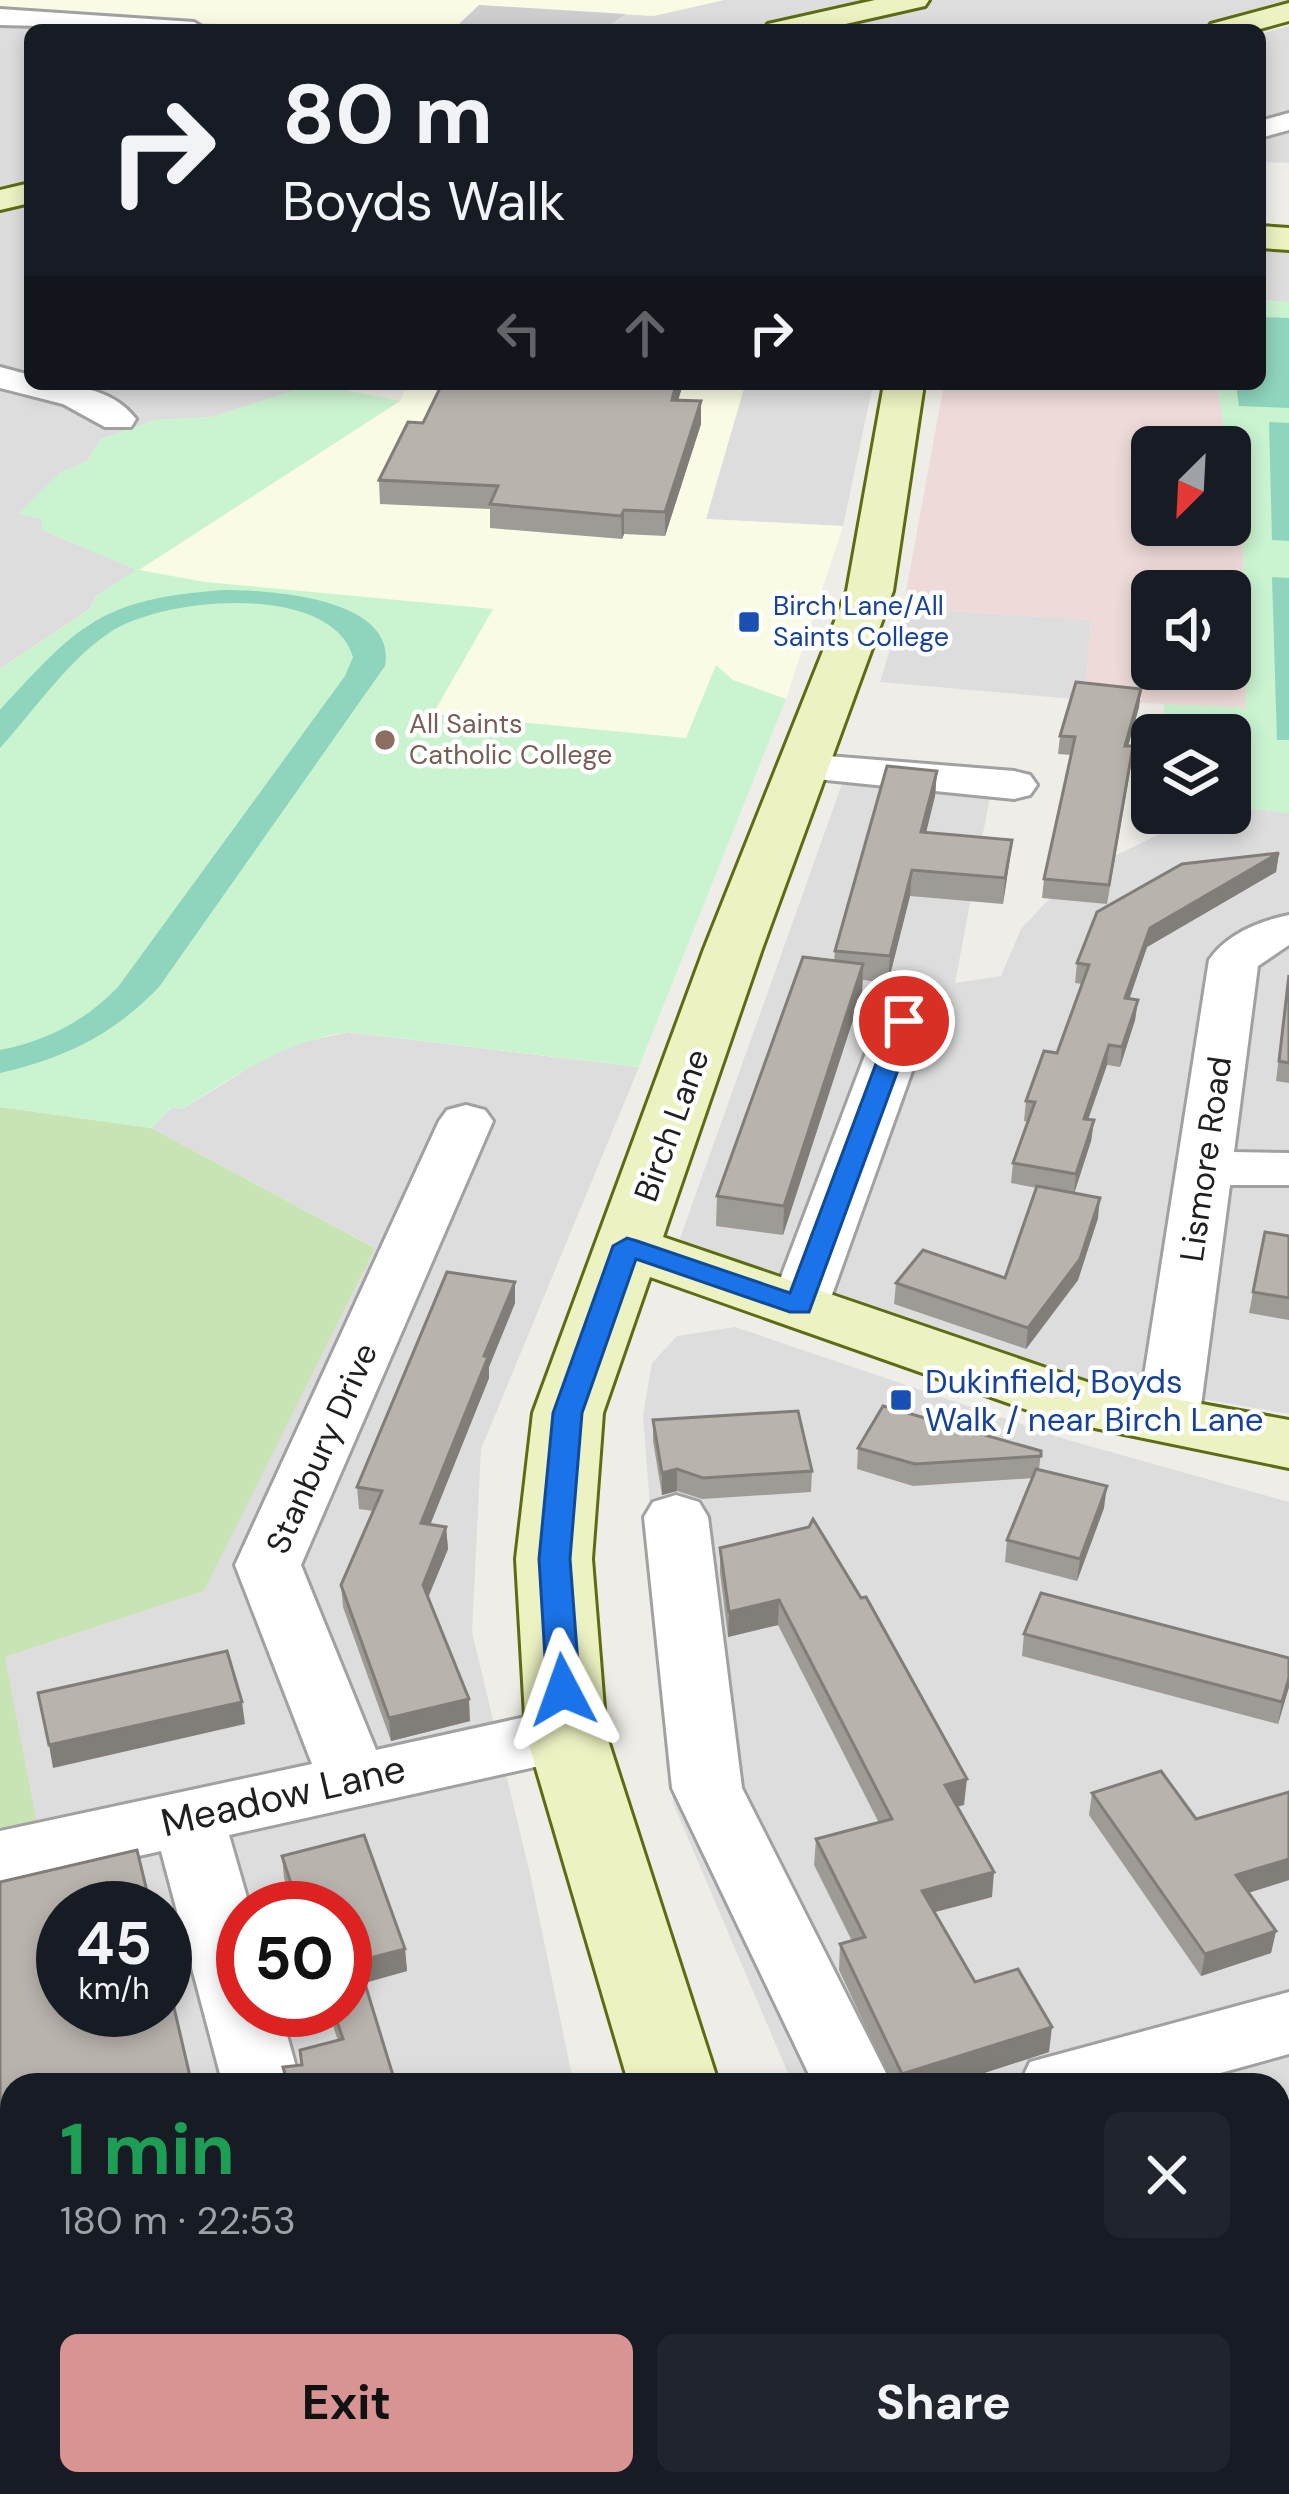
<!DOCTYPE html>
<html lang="en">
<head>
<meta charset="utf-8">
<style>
	body { margin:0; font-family:"DM Sans",sans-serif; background:#20242c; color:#f1f3f6; height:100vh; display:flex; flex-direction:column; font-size:45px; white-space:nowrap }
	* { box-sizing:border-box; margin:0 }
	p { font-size:39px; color:#9ea1a6 }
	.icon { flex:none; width:66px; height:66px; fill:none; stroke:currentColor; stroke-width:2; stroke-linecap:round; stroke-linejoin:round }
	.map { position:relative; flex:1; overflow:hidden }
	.side { position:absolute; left:0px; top:2073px; width:1290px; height:423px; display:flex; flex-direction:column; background:#171b24; border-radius:36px 36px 0 0; box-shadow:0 6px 18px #0003 }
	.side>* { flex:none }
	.banner { position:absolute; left:24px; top:24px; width:1242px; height:366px; border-radius:18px; box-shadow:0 6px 18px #0003; background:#171b24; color:#f1f3f6; overflow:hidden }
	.needle { width:78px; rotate:204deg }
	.fabs { position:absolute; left:1131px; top:426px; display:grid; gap:24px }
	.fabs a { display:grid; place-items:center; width:120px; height:120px; border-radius:18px; background:#171b24; box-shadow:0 6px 18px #0003; font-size:60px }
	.speed { position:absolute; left:36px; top:1881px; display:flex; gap:24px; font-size:60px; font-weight:700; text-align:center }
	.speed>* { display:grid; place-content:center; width:156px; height:156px; border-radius:50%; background:#171b24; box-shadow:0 6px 18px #0003; line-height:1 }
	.speed small { font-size:30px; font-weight:400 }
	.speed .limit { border:18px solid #d22; background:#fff; color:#111 }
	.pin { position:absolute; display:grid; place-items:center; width:102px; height:102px; color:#fff; margin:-51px; border:6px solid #fff; border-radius:50%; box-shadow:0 3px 12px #0007 }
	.me { position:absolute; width:132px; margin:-66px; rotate:356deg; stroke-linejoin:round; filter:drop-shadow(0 0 9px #0008) }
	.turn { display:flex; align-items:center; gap:42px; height:252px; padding:0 60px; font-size:54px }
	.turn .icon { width:156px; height:156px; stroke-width:2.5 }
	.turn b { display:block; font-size:84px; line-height:102px }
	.lanes { display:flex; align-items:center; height:114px; padding:0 60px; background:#0003; justify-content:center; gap:60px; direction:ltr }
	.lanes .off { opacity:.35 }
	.round { display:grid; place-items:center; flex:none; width:126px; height:126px; border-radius:18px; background:#20242c }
	.head { display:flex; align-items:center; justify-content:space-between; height:204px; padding:0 60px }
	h1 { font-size:72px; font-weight:700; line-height:90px; color:#1e9e55 }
	.button { display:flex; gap:24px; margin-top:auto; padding:24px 60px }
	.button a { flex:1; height:138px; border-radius:18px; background:#d79492; color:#111; font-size:48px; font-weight:700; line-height:138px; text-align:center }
	.button a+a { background:#20242c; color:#f1f3f6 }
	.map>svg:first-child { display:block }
</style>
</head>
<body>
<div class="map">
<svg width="1289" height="2494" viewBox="0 0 1289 2494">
	<rect width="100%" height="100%" fill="#efede7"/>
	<g fill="#dedddd" fill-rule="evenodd">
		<path d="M 724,0 L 1289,0 L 1289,4 L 1192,30 L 602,30 L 626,14 L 653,16 Z"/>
		<path d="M 0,22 L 111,30 L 30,30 L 30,384 L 314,384 L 212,417 L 156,420 L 101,439 L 86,462 L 61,472 L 20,514 L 41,519 L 44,531 L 137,570 L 96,596 L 90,609 L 0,669 Z"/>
		<path d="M 1289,26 L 1289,163 L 1260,162 L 1260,34 Z"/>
		<path d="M 1260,247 L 1289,248 L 1289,302 L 1260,300 Z"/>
		<path d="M 725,384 L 873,384 L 843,526 L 706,519 L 744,389 Z"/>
		<path d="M 903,608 L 1091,620 L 1085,700 L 880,682 Z"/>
		<path d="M 848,767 L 993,780 L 955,983 L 1001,976 L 1021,929 L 1069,878 L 1160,834 L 1161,813 L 1230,813 L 1230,806 L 1289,813 L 1289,1414 L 1073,1377 L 679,1241 Z"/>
		<path d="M 348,1032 L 639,1067 L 481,1449 L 472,1632 L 530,1874 L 574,2085 L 12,2085 L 12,2462 L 0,2461 L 0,1831 L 36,1823 L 5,1657 L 204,1591 L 374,1247 L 151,1128 L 172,1107 L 270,1055 L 307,1041 ZM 63,1908 L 165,1908 L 165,2010 L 63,2010 ZM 243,1908 L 345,1908 L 345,2010 L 243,2010 Z"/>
		<path d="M 735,1327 L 1068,1440 L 1289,1502 L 1289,2494 L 967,2494 L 963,2484 L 1278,2484 L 1278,2085 L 793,2085 L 673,1803 L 643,1415 L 652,1363 L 677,1336 Z"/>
		<path d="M 297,2484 L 656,2484 L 658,2494 L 428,2494 Z"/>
	</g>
	<path fill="#eedbd9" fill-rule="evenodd" d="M 944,384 L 1217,384 L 1227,447 L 1152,447 L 1152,525 L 1230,525 L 1230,466 L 1243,551 L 1246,708 L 1085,700 L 1091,620 L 903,608 ZM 1152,591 L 1230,591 L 1230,669 L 1152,669 Z"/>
	<g fill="#fafbe4">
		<path d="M 0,0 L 724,0 L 653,16 L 480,5 L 452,30 L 307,30 L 0,9 Z"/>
		<path d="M 408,384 L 744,388 L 706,519 L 843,526 L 786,699 L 639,1067 L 348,1032 L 307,1041 L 270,1055 L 182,1109 L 171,1107 L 151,1128 L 0,1107 L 0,669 L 90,609 L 96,596 L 400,401 Z"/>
	</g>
	<path fill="#cecece" d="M 479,5 L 626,14 L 602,30 L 453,30 Z"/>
	<path fill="#c8e3b4" d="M 0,1107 L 151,1128 L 375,1248 L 204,1591 L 5,1657 L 37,1824 L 0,1831 Z"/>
	<g fill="#caf3d0">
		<path d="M 1260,300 L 1289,302 L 1289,813 L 1230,806 L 1230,735 L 1163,735 L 1164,704 L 1246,708 L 1243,551 L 1217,384 L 1260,384 Z"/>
		<path d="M 314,384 L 400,401 L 139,570 L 205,582 L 493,609 L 433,714 L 686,738 L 716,665 L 733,680 L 786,699 L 639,1067 L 348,1032 C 284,1042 236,1075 182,1109 L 171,1107 L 151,1128 L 0,1107 L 0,669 L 90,609 L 96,596 L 136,570 L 42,530 L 41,519 L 18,514 L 61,472 L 86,462 L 101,439 L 156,420 L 212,417 Z"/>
	</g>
	<g fill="#8fd5be">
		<path d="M 1260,317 L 1289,318 L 1289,408 L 1239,406 L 1236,384 L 1260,384 Z"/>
		<path d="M 1269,422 L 1289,423 L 1289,541 L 1272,540 Z"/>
		<path d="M 1272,577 L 1289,578 L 1289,740 L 1277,740 Z"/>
		<path d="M 223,590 C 267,590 398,597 385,666 L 159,987 C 113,1035 65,1058 0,1073 L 0,1050 C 47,1041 85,1021 118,987 L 345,676 L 353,657 C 331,581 160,597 109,633 C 67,661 34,711 0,748 L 0,710 C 79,624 101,599 223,590 Z"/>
	</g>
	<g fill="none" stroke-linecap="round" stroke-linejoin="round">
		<g stroke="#a1a1a1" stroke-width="6">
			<g id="street">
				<path d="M 0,9 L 194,22 L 207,30 L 0,25 Z"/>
				<path d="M 1289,113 L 1289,130 L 1260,138 L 1260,121 Z"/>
				<path d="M 0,367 L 30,375 L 30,384 C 68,384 111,386 136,419 L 131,427 L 105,427 L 63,404 L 0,388 Z"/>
				<path d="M 803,754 L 1014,771 L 1030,775 L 1037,785 L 1030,795 L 1014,799 L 787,776 L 781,767 L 787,758 Z"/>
				<path d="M 1289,915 L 1289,945 L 1258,966 L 1234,1152 L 1289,1153 L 1289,1185 L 1230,1185 L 1199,1421 L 1190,1435 L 1168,1441 L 1146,1435 L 1137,1421 L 1209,960 C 1227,934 1259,921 1289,915 Z"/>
				<path d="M 904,1006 L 922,1010 L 930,1021 L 828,1306 L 820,1319 L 799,1324 L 778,1319 L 770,1306 L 878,1021 L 886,1010 Z"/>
				<path d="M 466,1105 L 485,1110 L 493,1121 L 301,1565 L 376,1750 L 566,1708 L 591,1716 L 601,1734 L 591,1752 L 566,1760 L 229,1835 L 250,1908 L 243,1908 L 243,2010 L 280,2010 L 301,2085 L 223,2085 L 161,1851 L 0,1887 L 0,1831 L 312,1764 L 235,1565 L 439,1121 L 447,1110 Z"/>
				<path d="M 676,1495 L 699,1502 L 708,1517 L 742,1788 L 892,2085 L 814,2085 L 672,1788 L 644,1517 L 653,1502 Z"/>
				<path d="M 1289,1992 L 1289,2054 L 1177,2085 L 1019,2085 L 1030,2062 Z"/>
				<path d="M 12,2309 L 12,2385 L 0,2389 L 0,2313 Z"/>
				<path d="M 984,2484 L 1073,2484 L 1078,2494 L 988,2494 Z"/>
			</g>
		</g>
		<g stroke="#5d6b12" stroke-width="6">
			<g id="secondary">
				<path d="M 875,0 L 929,0 L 925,6 L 819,30 L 764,30 L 768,24 Z"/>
				<path d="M 1289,3 L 1289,21 L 1256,30 L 1207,30 L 1211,24 Z"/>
				<path d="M 30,183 L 30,203 L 0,210 L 0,190 Z"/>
				<path d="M 1260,226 L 1289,228 L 1289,250 L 1260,248 Z"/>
				<path d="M 884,384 L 924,384 L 893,591 L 762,949 L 663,1237 L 1093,1384 L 1289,1420 L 1289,1468 L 1056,1420 L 650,1277 L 603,1413 L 592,1559 L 606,1734 L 719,2085 L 629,2085 L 526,1734 L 516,1559 L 533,1413 L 704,949 L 847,591 Z"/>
				<path d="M 713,2484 L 815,2484 L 817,2494 L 713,2494 Z"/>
			</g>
		</g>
		<use href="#street" fill="#fff" fill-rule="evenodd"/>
		<use href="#secondary" fill="#edf2c2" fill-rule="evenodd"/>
	</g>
	<g fill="#9e9a95">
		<path d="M 678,400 L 701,401 L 701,424 L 665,536 L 624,534 L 622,539 L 490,528 L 490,509 L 380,504 L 379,480 L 423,423 Z"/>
		<path d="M 1141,689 L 1139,707 L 1128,746 L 1133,746 L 1131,765 L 1107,904 L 1042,898 L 1044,879 L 1071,755 L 1058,754 L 1060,736 Z"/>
		<path d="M 937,771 L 935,796 L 926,832 L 1012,840 L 1003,904 L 910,896 L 888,983 L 863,980 L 862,992 L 783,1235 L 716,1226 L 717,1196 L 834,961 L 835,951 Z"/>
		<path d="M 1279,853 L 1276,872 L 1147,947 L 1129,998 L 1138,1000 L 1135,1020 L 1120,1067 L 1107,1065 L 1088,1120 L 1094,1120 L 1091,1141 L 1074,1193 L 1098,1218 L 1078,1280 L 1026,1349 L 894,1304 L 896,1283 L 1005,1278 L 1037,1188 L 1011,1183 L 1013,1163 L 1028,1122 L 1024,1121 L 1026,1101 L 1057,1053 L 1083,984 L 1075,983 L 1077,963 Z"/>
		<path d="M 1289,975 L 1289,1083 L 1276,1081 Z"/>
		<path d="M 1289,1236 L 1289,1320 L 1249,1313 L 1253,1292 Z"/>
		<path d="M 515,1282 L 515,1303 L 489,1367 L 489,1378 L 430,1525 L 446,1527 L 448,1549 L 428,1598 L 470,1721 L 391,1741 L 343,1607 L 341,1585 L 373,1511 L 359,1509 L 357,1487 Z"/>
		<path d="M 653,1420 L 812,1471 L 811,1492 L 702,1499 L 677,1491 L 662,1495 L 653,1441 Z"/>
		<path d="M 858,1448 L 1041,1451 L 1039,1470 L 1104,1508 L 1077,1581 L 1005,1562 L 1007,1540 L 1033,1478 L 913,1486 L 857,1469 Z"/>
		<path d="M 809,1527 L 964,1805 L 957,1806 L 992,1897 L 934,1912 L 975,1982 L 1049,2052 L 947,2085 L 893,2085 L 839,1970 L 840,1944 L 852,1941 L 814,1865 L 816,1839 L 879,1823 L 778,1625 L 728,1637 L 720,1573 L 720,1548 Z"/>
		<path d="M 1024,1634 L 1289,1678 L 1289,1687 L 1278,1724 L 1022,1656 Z"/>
		<path d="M 1092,1793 L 1196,1819 L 1289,1880 L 1248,1893 L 1276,1931 L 1271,1953 L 1201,1976 L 1089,1815 Z"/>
		<path d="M 282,1856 L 405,1949 L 407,1971 L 365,1983 L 396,2085 L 285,2085 L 283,2067 L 301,2065 L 338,2041 L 328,2010 L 345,2010 L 345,1908 L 294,1908 L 284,1878 Z"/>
		<path d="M 0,1882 L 12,2085 L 12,2306 L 0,2309 Z"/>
		<path d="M 1101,2484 L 1228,2484 L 1233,2494 L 1106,2494 Z"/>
	</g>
	<g fill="#817d79">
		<path d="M 676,384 L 683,384 L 672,422 L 672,400 Z"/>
		<path d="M 701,401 L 701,424 L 665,536 L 665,512 Z"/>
		<path d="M 624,510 L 624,534 L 622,539 L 621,516 Z"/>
		<path d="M 1141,689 L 1139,707 L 1123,764 L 1125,746 Z"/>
		<path d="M 937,771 L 935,796 L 920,857 L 921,832 Z"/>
		<path d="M 1012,840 L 1009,865 L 1003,904 L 1005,878 Z"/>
		<path d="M 1279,853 L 1276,872 L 1147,947 L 1123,1018 L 1125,998 L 1150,928 Z"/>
		<path d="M 912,870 L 910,896 L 888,983 L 890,956 Z"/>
		<path d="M 863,964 L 862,992 L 783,1235 L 784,1206 Z"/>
		<path d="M 1138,1000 L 1135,1020 L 1120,1067 L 1122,1047 Z"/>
		<path d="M 1109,1045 L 1107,1065 L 1081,1139 L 1084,1119 Z"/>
		<path d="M 1094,1120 L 1091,1141 L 1074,1194 L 1076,1174 Z"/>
		<path d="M 1100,1198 L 1098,1218 L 1078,1280 L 1026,1349 L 1028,1328 Z"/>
		<path d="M 515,1282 L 515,1303 L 489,1367 L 489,1378 L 422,1545 L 421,1523 L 484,1356 Z"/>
		<path d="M 677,1469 L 677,1491 L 662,1495 L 662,1473 Z"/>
		<path d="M 1107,1486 L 1104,1508 L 1077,1581 L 1080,1559 Z"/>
		<path d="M 446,1527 L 448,1549 L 424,1607 L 423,1585 Z"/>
		<path d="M 779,1600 L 778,1625 L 728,1637 L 729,1612 Z"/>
		<path d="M 1289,1678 L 1289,1687 L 1278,1724 L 1282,1702 Z"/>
		<path d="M 469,1699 L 470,1721 L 391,1741 L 389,1718 Z"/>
		<path d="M 242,1702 L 245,1724 L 53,1768 L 49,1745 Z"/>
		<path d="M 967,1779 L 964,1805 L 943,1810 L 945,1785 Z"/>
		<path d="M 1289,1859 L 1289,1880 L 1232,1898 L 1236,1875 Z"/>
		<path d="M 994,1872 L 992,1897 L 920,1916 L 922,1891 Z"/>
		<path d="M 1276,1931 L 1271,1953 L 1201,1976 L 1205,1954 Z"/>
		<path d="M 405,1949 L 407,1971 L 360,1984 L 358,1961 Z"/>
		<path d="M 1052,2027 L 1049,2052 L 947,2085 L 901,2085 L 902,2074 Z"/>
		<path d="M 3,2273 L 11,2305 L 0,2309 L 0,2274 Z"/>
		<path d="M 1289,2413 L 1289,2440 L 1278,2444 L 1278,2417 Z"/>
	</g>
	<g fill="#b8b3ad" stroke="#817d79" stroke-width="3">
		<path d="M 442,384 L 676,384 L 672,400 L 701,401 L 665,512 L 624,510 L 621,516 L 490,504 L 498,486 L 379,480 L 408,422 L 423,423 Z"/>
		<path d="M 1076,682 L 1141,689 L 1125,746 L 1133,746 L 1109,885 L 1044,879 L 1075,737 L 1060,736 Z"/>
		<path d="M 887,766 L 937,771 L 921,832 L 1012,840 L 1005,878 L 912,870 L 890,956 L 835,951 Z"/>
		<path d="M 1279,853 L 1150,928 L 1125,998 L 1138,1000 L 1122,1047 L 1109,1045 L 1084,1119 L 1094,1120 L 1076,1174 L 1013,1163 L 1035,1102 L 1026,1101 L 1044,1051 L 1057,1053 L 1089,965 L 1077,963 L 1097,912 L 1182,864 Z"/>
		<path d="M 803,957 L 863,964 L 784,1206 L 717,1196 Z"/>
		<path d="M 1289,975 L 1289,1063 L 1279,1061 Z"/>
		<path d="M 1037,1186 L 1100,1198 L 1080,1259 L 1028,1328 L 896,1283 L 923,1250 L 1005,1278 Z"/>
		<path d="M 1265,1232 L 1289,1236 L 1289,1298 L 1253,1292 Z"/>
		<path d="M 447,1272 L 515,1282 L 484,1356 L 488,1357 L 421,1523 L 446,1527 L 423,1585 L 469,1699 L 389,1718 L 341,1585 L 382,1491 L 357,1487 Z"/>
		<path d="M 883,1406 L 1041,1451 L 1041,1456 L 915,1464 L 858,1448 Z"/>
		<path d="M 798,1411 L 812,1471 L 703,1478 L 677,1469 L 662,1473 L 653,1420 Z"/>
		<path d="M 1036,1469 L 1107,1486 L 1080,1559 L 1007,1540 Z"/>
		<path d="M 813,1519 L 861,1598 L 866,1597 L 967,1779 L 945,1785 L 994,1872 L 922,1891 L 975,1982 L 1018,1969 L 1052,2027 L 902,2074 L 840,1944 L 865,1937 L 816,1839 L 892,1819 L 779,1600 L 729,1612 L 720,1548 L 809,1527 Z"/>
		<path d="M 1041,1593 L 1289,1658 L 1289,1678 L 1282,1702 L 1024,1634 Z"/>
		<path d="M 227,1651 L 242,1702 L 49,1745 L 38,1693 Z"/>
		<path d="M 1161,1771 L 1196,1819 L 1289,1792 L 1289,1859 L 1236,1875 L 1276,1931 L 1205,1954 L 1092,1793 Z"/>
		<path d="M 364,1835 L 405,1949 L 358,1961 L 396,2085 L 288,2085 L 283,2067 L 302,2065 L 300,2050 L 343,2039 L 333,2010 L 345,2010 L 345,1908 L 299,1908 L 282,1856 Z"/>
		<path d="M 137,1850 L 151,1908 L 63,1908 L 63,2010 L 165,2010 L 165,1969 L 192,2085 L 12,2085 L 12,2290 L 9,2291 L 9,2277 L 3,2273 L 0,2274 L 0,1882 Z"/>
		<path d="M 1289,2318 L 1289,2413 L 1278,2417 L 1278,2322 Z"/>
		<path d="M 1120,2484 L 1228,2484 L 1233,2494 L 1125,2494 Z"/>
	</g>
	<path fill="#1a73e8" stroke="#114b97" stroke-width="3" d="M 904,1013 L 916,1021 L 809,1312 L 790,1312 L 636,1259 L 582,1413 L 570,1559 L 580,1690 L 575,1699 L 552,1699 L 547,1690 L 539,1559 L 553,1413 L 613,1246 L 627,1238 L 637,1241 L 790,1293 L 892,1021 Z"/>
	<g fill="#1a4fb4" stroke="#fff" stroke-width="4.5">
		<rect x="737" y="610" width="24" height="24" rx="6"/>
		<rect x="889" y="1388" width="24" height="24" rx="6"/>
	</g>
	<circle fill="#8d6e63" stroke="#fff" stroke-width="4.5" cx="385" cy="740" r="12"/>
	<g text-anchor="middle" stroke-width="9" stroke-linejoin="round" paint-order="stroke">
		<g font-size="27" fill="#164399" stroke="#fff" text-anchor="start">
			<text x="773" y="615">Birch Lane/All<tspan x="773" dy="31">Saints College</tspan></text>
		</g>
		<g font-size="27" fill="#785e54" stroke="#fff" text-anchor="start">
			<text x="409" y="733">All Saints<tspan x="409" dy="31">Catholic College</tspan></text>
		</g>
		<g font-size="33" fill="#202020" stroke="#fff">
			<text transform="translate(671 1125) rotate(-70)" y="12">Birch Lane</text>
			<text transform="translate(1205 1159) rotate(-82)" y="12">Lismore Road</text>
			<text transform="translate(321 1448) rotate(-66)" y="12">Stanbury Drive</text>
		</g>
		<g font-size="33" fill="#164399" stroke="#fff" text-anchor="start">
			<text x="925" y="1393">Dukinfield, Boyds<tspan x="925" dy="38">Walk / near Birch Lane</tspan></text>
		</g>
		<g font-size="39" fill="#202020" stroke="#fff">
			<text transform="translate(283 1795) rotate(-13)" y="14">Meadow Lane</text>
		</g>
	</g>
</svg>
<div class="fabs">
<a><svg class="needle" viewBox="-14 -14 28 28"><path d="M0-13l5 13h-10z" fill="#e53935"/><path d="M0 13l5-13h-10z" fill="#9ea1a6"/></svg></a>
<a><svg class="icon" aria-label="sound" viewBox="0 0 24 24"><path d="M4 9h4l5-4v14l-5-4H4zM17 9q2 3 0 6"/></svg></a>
<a><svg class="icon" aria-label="layers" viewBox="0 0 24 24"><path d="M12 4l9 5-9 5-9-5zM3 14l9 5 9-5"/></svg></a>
</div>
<div class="speed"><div>45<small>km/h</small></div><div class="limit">50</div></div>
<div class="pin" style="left:904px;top:1021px;background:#d93025"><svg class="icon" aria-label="arrive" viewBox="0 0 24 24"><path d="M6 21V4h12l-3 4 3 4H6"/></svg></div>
<svg class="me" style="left:563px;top:1690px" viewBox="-20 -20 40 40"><path d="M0-17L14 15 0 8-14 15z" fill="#1a73e8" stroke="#fff" stroke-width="4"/></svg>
<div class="banner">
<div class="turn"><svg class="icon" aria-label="right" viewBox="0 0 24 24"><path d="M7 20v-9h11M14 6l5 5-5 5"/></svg><div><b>80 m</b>Boyds Walk</div></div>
<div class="lanes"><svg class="icon off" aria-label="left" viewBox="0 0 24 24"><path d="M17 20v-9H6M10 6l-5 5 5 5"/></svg><svg class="icon off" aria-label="ahead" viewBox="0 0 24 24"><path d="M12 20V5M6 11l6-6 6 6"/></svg><svg class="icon" aria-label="right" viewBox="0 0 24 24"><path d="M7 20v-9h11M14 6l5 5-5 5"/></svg></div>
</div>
<section class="side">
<div class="head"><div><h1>1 min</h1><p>180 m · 22:53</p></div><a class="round"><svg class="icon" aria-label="close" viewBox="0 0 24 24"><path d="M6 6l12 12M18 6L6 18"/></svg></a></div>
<div class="button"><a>Exit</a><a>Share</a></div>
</section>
</div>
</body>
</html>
